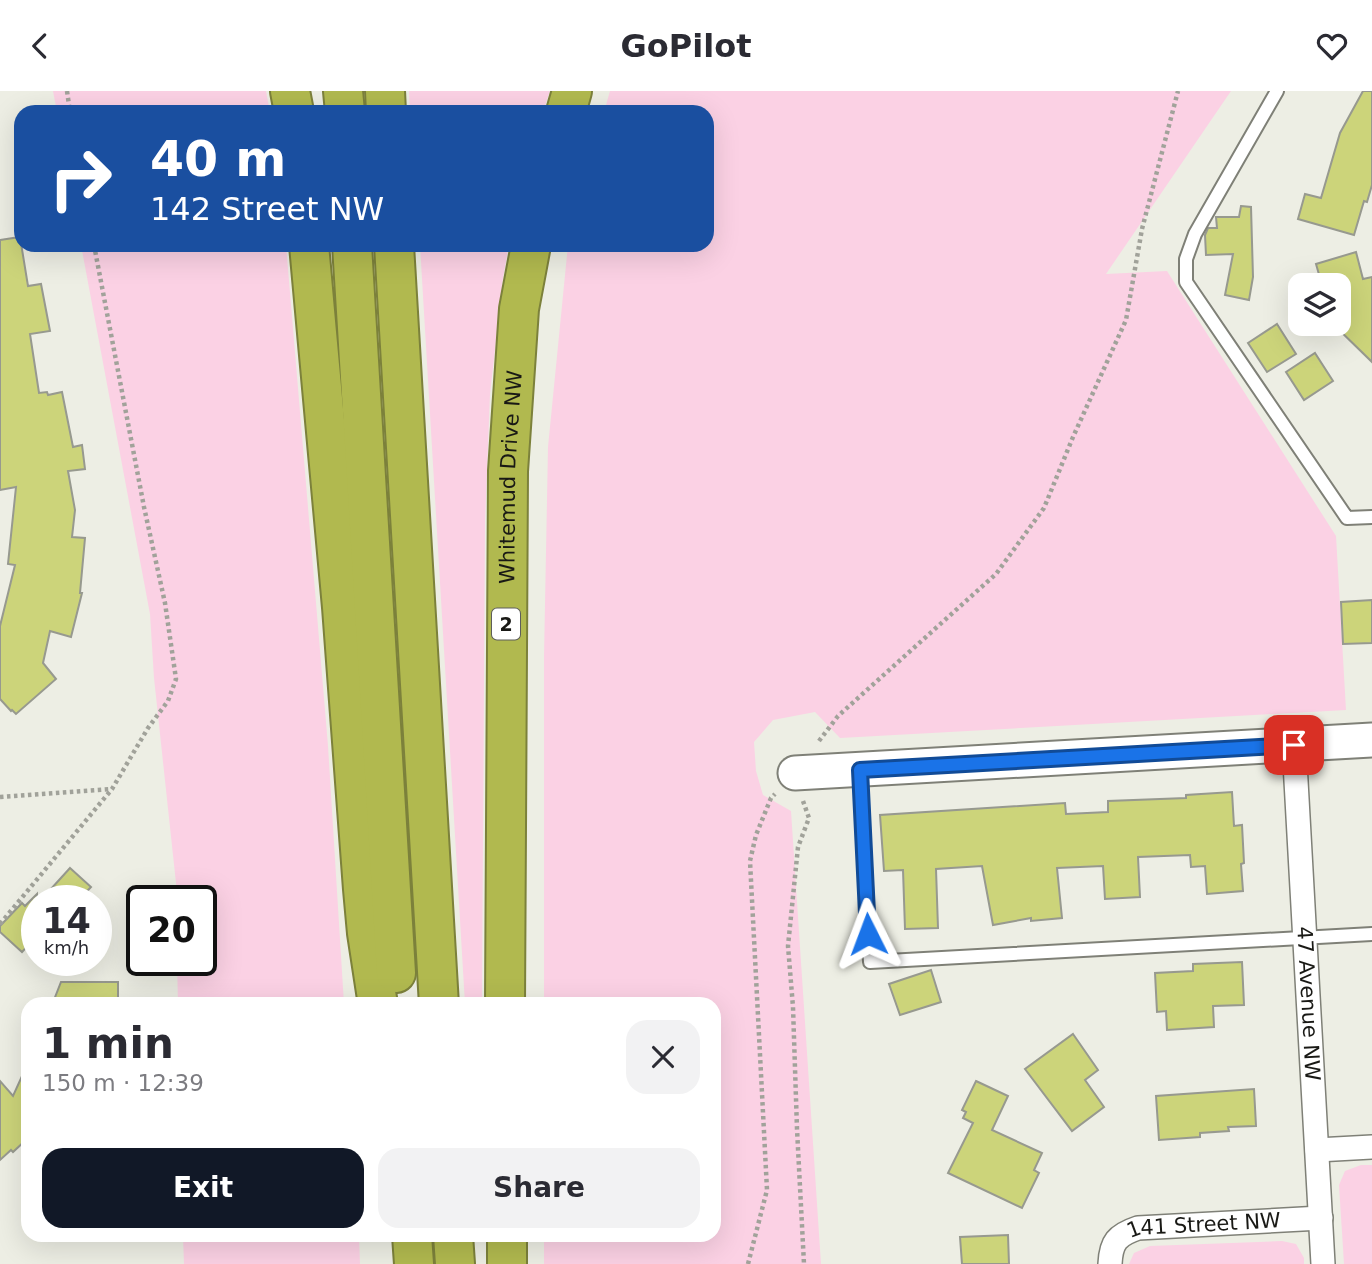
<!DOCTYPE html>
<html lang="en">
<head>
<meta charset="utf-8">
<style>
	body { margin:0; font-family:"DejaVu Sans",sans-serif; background:#f2f2f3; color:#2b2b33; height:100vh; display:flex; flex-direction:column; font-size:26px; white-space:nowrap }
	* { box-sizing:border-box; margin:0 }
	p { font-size:23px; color:#7c7c81 }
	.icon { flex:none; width:38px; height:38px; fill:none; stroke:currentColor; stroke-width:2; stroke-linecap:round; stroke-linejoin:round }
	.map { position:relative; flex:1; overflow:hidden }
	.panel { position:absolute; left:21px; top:906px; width:700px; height:245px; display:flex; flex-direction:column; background:#fff; border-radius:21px; box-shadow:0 7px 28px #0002 }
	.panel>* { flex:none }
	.hud { position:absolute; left:14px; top:14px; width:700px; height:147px; border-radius:21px; box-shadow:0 7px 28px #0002; background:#1a4fa0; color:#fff; overflow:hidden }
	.buttons { position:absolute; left:1288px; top:182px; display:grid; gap:14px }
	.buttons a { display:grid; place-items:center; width:63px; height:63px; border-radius:14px; background:#fff; box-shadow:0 7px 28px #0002; font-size:35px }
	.speed { position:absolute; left:21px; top:794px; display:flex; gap:14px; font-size:35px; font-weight:700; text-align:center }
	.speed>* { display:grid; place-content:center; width:91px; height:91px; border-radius:50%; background:#fff; box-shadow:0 7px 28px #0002; line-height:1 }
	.speed small { font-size:18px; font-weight:400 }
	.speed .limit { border:4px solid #111; border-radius:10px; background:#fff; color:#111 }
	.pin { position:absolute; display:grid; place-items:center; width:60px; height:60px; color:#fff; margin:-30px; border-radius:14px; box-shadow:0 4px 10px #0006 }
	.me { position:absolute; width:77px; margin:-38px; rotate:357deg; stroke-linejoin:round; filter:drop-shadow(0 0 5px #0008) }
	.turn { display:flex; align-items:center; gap:24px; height:147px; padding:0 21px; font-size:32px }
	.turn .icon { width:91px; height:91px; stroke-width:2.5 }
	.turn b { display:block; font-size:49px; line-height:60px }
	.round { display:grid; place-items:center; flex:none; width:74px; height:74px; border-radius:21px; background:#f2f2f3 }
	.summary { display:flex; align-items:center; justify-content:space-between; height:119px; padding:0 21px }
	h1 { font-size:42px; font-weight:700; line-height:52px }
	.button { display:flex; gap:14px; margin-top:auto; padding:14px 21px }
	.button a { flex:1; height:80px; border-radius:21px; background:#111827; color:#fff; font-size:28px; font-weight:700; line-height:80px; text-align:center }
	.button a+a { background:#f2f2f3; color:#2b2b33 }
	header { display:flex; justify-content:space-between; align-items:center; height:91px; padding:0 21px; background:#fff; font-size:32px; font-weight:700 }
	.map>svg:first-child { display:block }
</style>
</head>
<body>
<header><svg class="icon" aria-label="back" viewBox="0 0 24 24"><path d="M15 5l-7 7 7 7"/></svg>GoPilot<svg class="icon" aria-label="heart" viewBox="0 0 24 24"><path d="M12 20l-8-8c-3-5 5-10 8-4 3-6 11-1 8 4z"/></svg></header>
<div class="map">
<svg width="1372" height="1173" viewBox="0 0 1372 1173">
	<rect width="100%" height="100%" fill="#edeee4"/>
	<g fill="#fbd1e4">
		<path d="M 53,0 L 266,0 L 270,21 L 57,21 Z"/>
		<path d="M 409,0 L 550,0 L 543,21 L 410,21 Z"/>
		<path d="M 610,0 L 1231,0 L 1106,183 L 1167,180 L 1336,445 L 1346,619 L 840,647 L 815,621 L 773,629 L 754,651 L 756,680 L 763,704 L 791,720 L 821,1173 L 544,1173 L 544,1145 L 714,1144 L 714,914 L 544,913 L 544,566 L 548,356 L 568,154 L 707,154 L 707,21 L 604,21 Z"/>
		<path d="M 81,154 L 286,154 L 328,655 L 344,913 L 178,913 L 177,870 L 201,870 L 201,810 L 176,810 L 176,792 L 154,587 L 150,523 Z"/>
		<path d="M 420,154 L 509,154 L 503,187 L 490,303 L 485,431 L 482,913 L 465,913 Z"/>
		<path d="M 1361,1074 L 1372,1074 L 1372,1173 L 1344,1173 L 1339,1094 L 1345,1080 Z"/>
		<path d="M 183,1145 L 359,1145 L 360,1173 L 184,1173 Z"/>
		<path d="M 1282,1150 L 1296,1153 L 1304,1167 L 1304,1173 L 1129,1173 L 1134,1162 L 1150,1155 Z"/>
	</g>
	<g fill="#ccd47a" stroke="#97998f" stroke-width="2">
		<path d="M 1363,0 L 1372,0 L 1372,94 L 1367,111 L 1364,110 L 1354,144 L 1298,128 L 1305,103 L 1321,107 L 1340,42 Z"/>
		<path d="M 1241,115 L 1251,116 L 1253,186 L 1249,209 L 1225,204 L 1233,163 L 1206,164 L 1205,144 L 1208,137 L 1217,137 L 1216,126 L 1239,126 Z"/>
		<path d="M 20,146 L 28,195 L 41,193 L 50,240 L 30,243 L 39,302 L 47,301 L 48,304 L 62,301 L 73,356 L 82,354 L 85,378 L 68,380 L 75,419 L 72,446 L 85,447 L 80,502 L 82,502 L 71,546 L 50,540 L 43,572 L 56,588 L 16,623 L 12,619 L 11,620 L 0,608 L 0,535 L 15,474 L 8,473 L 16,396 L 0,399 L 0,149 Z"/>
		<path d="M 1356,161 L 1363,188 L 1372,186 L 1372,271 L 1333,233 L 1339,233 L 1339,194 L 1322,194 L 1316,173 Z"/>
		<path d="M 1277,233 L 1296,263 L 1267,281 L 1248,252 Z"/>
		<path d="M 1315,262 L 1333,290 L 1304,309 L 1286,281 Z"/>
		<path d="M 1372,509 L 1372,552 L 1343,553 L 1341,511 Z"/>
		<path d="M 1232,701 L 1234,735 L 1242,734 L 1244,772 L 1241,773 L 1243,800 L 1207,803 L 1205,775 L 1191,776 L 1190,764 L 1138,766 L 1140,806 L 1105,808 L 1103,775 L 1057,777 L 1062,827 L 1031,830 L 1031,827 L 993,834 L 982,775 L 936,778 L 938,837 L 905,838 L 903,779 L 884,780 L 880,724 L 1065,712 L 1066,723 L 1108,721 L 1108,710 L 1186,707 L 1186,704 Z"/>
		<path d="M 70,777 L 91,796 L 78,810 L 40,810 Z"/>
		<path d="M 37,803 L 37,845 L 22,861 L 0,841 L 0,835 L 22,812 L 25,815 Z"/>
		<path d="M 1242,871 L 1244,914 L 1213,915 L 1214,936 L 1167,939 L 1166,920 L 1157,921 L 1155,882 L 1193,880 L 1193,873 Z"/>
		<path d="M 931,879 L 941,911 L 900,924 L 889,893 Z"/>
		<path d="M 61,891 L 118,891 L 118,914 L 52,914 Z"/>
		<path d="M 1073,943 L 1098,979 L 1085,989 L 1104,1016 L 1072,1040 L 1025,978 Z"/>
		<path d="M 28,972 L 28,1047 L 13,1061 L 11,1059 L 0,1069 L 0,990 L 13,1005 Z"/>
		<path d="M 976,990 L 1008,1005 L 992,1039 L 1042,1062 L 1034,1079 L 1039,1082 L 1022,1117 L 948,1082 L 973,1032 L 963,1027 L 966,1021 L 962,1019 Z"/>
		<path d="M 1254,998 L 1256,1035 L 1228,1036 L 1229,1040 L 1200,1042 L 1200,1046 L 1159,1049 L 1156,1005 Z"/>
		<path d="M 1008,1144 L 1009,1173 L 962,1173 L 960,1146 Z"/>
	</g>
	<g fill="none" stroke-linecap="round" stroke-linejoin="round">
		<g stroke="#7f8077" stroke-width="16">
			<g id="lane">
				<path d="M 1277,0 L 1195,143 L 1186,168 L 1186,191 L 1347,427 L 1372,426"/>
				<path d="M 860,680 L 870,871 L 1372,843"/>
			</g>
		</g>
		<g stroke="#7f8077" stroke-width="26">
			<g id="street">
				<path id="s1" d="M 1294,654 L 1323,1173"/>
				<path d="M 1317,1059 L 1372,1056"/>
				<path id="s2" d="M 1110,1173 C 1111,1151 1117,1144 1138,1137 L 1321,1127"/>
			</g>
		</g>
		<g stroke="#7f8077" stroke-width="37">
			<path id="secondary" d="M 795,682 L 1372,649"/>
		</g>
		<g stroke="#7c813b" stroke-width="42">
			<g id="highway">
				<path d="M 290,0 L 294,21"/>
				<path d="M 343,0 L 345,21"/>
				<path d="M 385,0 L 386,21"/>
				<path d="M 566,21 L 572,0"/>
				<path d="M 309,154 L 342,516 L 363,798 L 367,842 L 378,914"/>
				<path d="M 352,154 L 396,882"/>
				<path d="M 394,154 L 439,914"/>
				<path id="s3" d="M 505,914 L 508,380 L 519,218 L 531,154"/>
				<path d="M 412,1144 L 414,1173"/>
				<path d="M 453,1144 L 455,1173"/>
				<path d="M 507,1144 L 507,1173"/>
			</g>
		</g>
		<g stroke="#a1a29a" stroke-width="4.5" stroke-dasharray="3.5 3.5" stroke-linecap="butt">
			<path d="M 67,0 L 70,21"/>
			<path d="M 819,650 L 838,625 L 996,483 L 1044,417 L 1073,346 L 1126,229 L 1142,138 L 1178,0"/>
			<path d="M 0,706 L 111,698"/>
			<path d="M 803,710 L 809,727 L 798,756 L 788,855 L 793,916 L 797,1038 L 804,1173"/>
			<path d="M 0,833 L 112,698 L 148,637 L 168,610 L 176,588 L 165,512 L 144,416 L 94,154"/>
			<path d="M 748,1173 L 767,1099 L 750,770 L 756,744 L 771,707 L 775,703"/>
		</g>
		<use href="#lane" stroke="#fff" stroke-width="12"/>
		<use href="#street" stroke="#fff" stroke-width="23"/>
		<use href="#secondary" stroke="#fff" stroke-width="33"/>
		<use href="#highway" stroke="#b1b94f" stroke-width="38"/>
	</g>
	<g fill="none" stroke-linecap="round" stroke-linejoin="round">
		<g stroke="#114b97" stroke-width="18">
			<path id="route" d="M 868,843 L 860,679 L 1294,654"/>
		</g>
		<use href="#route" stroke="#1a73e8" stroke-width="12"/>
	</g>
	<g text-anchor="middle" stroke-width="6" stroke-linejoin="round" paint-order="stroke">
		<rect fill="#fff" stroke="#5e5e5b" stroke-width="2" x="492" y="517.5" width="28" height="31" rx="5"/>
		<g font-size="19" font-weight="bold" fill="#191915">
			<text x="506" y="540">2</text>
		</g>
		<g font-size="21" fill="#191915" stroke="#fff">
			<text dy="7" stroke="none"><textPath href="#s3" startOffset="528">Whitemud Drive NW</textPath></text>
			<text dy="7" stroke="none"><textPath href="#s1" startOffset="259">47 Avenue NW</textPath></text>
			<text dy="7" stroke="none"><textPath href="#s2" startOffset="116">141 Street NW</textPath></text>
		</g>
	</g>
</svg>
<div class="buttons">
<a><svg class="icon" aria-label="layers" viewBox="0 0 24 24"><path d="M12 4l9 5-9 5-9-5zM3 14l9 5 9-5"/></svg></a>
</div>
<div class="speed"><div>14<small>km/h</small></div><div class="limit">20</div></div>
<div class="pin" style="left:1294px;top:654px;background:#d93025"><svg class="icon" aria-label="arrive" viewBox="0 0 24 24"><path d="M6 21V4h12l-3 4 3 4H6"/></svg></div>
<svg class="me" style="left:868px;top:843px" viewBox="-20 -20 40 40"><path d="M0-17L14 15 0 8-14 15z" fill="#1a73e8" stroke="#fff" stroke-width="4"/></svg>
<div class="hud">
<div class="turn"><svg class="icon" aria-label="right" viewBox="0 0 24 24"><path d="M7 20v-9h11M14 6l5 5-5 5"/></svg><div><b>40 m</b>142 Street NW</div></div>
</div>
<section class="panel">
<div class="summary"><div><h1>1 min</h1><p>150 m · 12:39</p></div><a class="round"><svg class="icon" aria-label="close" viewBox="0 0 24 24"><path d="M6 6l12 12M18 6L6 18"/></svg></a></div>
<div class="button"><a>Exit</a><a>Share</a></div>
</section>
</div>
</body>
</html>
